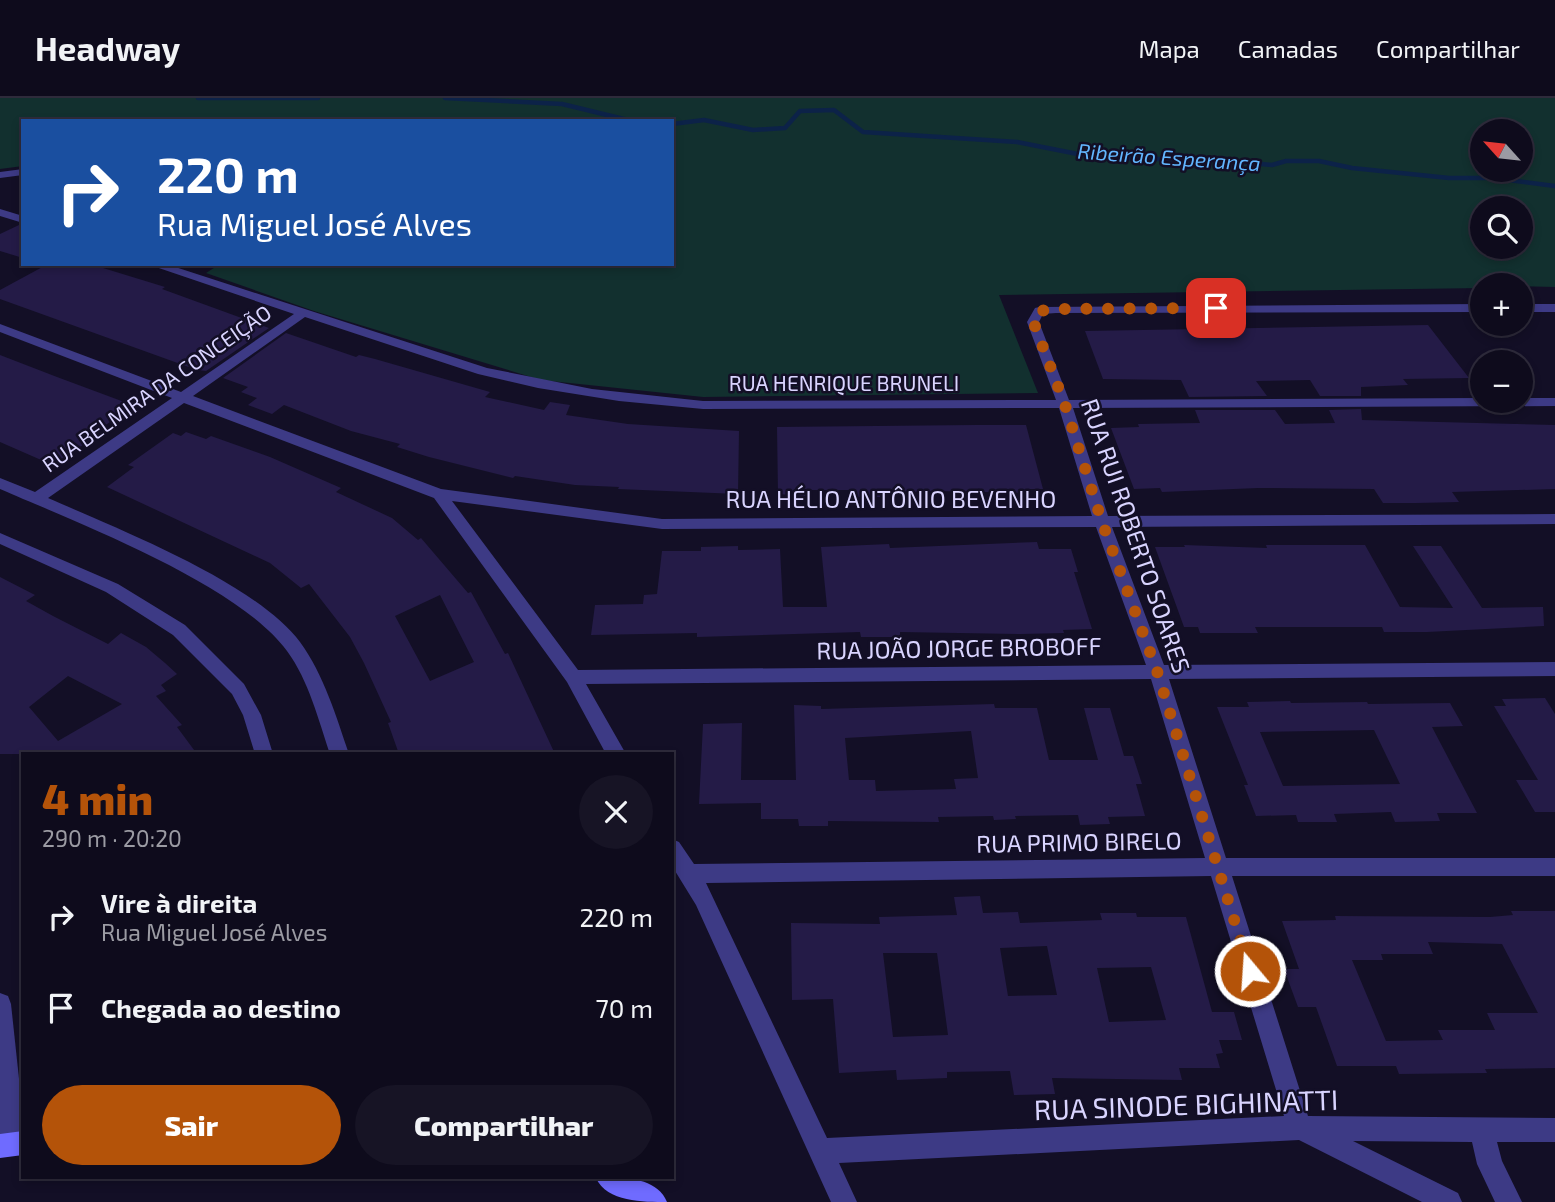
<!DOCTYPE html>
<html lang="pt">
<head>
<meta charset="utf-8">
<style>
	body { margin:0; font-family:"Exo 2",sans-serif; background:#171425; color:#f1f3f6; height:100vh; display:flex; flex-direction:column; font-size:26px; white-space:nowrap }
	* { box-sizing:border-box; margin:0 }
	p { font-size:23px; color:#9b9ba3 }
	.icon { flex:none; width:38px; height:38px; fill:none; stroke:currentColor; stroke-width:2; stroke-linecap:round; stroke-linejoin:round }
	.map { position:relative; flex:1; overflow:hidden }
	.panel { position:absolute; left:21px; top:654px; width:653px; height:427px; display:flex; flex-direction:column; background:#0e0b1c; border-radius:0px; box-shadow:0 4px 10px #0003,0 0 0 2px #2e2b3b }
	.panel>* { flex:none }
	.top-card { position:absolute; left:21px; top:21px; width:653px; height:147px; border-radius:0px; box-shadow:0 4px 10px #0003,0 0 0 2px #2e2b3b; background:#1a4fa0; color:#fff; overflow:hidden }
	.needle { width:46px; rotate:297deg }
	.fabs { position:absolute; left:1470px; top:21px; display:grid; gap:14px }
	.fabs a { display:grid; place-items:center; width:63px; height:63px; border-radius:50%; background:#0e0b1c; box-shadow:0 4px 10px #0003,0 0 0 2px #2e2b3b; font-size:35px }
	.pin { position:absolute; display:grid; place-items:center; width:60px; height:60px; color:#fff; margin:-30px; border-radius:14px; box-shadow:0 4px 10px #0006 }
	.me { position:absolute; width:77px; margin:-38px; rotate:342deg; stroke-linejoin:round; filter:drop-shadow(0 0 5px #0008) }
	.turn { display:flex; align-items:center; gap:24px; height:147px; padding:0 21px; font-size:32px }
	.turn .icon { width:91px; height:91px; stroke-width:2.5 }
	.turn b { display:block; font-size:49px; line-height:60px }
	.round { display:grid; place-items:center; flex:none; width:74px; height:74px; border-radius:37px; background:#171425 }
	.overview { display:flex; align-items:center; justify-content:space-between; height:119px; padding:0 21px }
	h1 { font-size:42px; font-weight:800; line-height:52px; color:#b45309 }
	.primary-button { display:flex; gap:14px; margin-top:auto; padding:14px 21px }
	.primary-button a { flex:1; height:80px; border-radius:42px; background:#b45309; color:#fff; font-size:28px; font-weight:800; line-height:80px; text-align:center }
	.primary-button a+a { background:#171425; color:#f1f3f6 }
	ul { padding:0; list-style:none }
	li { display:flex; align-items:center; gap:21px; height:91px; padding:0 21px }
	li div { flex:1 }
	li b { display:block; font-size:26px }
	li em { font-style:normal }
	header { display:flex; align-items:center; gap:42px; box-sizing:border-box; height:98px; padding:0 35px; background:#0e0b1c; border-bottom:2px solid #2e2b3b }
	header strong { font-size:33px }
	nav { display:flex; gap:38px; margin-inline-start:auto; font-size:24px }
	.map>svg:first-child { display:block }
</style>
</head>
<body>
<header>
<strong>Headway</strong>
<nav><a>Mapa</a><a>Camadas</a><a>Compartilhar</a></nav>
</header>
<div class="map">
<svg width="1555" height="1104" viewBox="0 0 1555 1104">
	<rect width="100%" height="100%" fill="#130f26"/>
	<path fill="#12302f" fill-rule="evenodd" d="M 0,0 L 1555,0 L 1555,189 L 1482,187 L 1482,190 L 999,197 L 1038,295 L 703,299 L 541,282 L 314,213 L 206,175 L 220,166 L 672,166 L 672,23 L 23,23 L 23,68 L 0,71 ZM 1482,33 L 1521,33 L 1521,72 L 1482,72 ZM 1482,110 L 1521,110 L 1521,149 L 1482,149 Z"/>
	<g fill="none" stroke-linecap="round" stroke-linejoin="round">
		<g stroke="#0c2248" stroke-width="4.5">
			<path d="M 198,0 L 318,0"/>
			<path d="M 445,0 L 562,6 L 632,23"/>
			<path d="M 672,26 L 704,22 L 753,32 L 785,30 L 800,13 L 834,12 L 863,34 L 1017,44 L 1098,60 L 1217,62 L 1272,67 L 1286,63 L 1319,63 L 1352,70 L 1449,80 L 1493,80 L 1555,88"/>
		</g>
	</g>
	<g fill="#241b47" fill-rule="evenodd">
		<path d="M 19,127 L 23,127 L 23,160 L 0,153 L 0,136 Z"/>
		<path d="M 48,166 L 90,166 L 165,189 L 162,191 L 269,230 L 206,273 L 197,272 L 0,201 L 0,192 Z"/>
		<path d="M 1428,227 L 1469,280 L 1403,281 L 1408,287 L 1361,289 L 1361,298 L 1320,298 L 1310,282 L 1256,283 L 1267,298 L 1189,299 L 1181,282 L 1103,281 L 1085,233 Z"/>
		<path d="M 286,235 L 356,259 L 359,257 L 375,261 L 490,294 L 485,299 L 544,312 L 550,304 L 570,307 L 566,317 L 628,326 L 739,333 L 738,396 L 618,391 L 619,389 L 575,387 L 515,378 L 513,380 L 429,359 L 397,349 L 400,346 L 351,333 L 284,307 L 272,316 L 248,307 L 257,300 L 241,294 L 248,289 L 223,280 Z"/>
		<path d="M 0,257 L 57,279 L 135,308 L 90,337 L 95,339 L 57,364 L 52,362 L 48,365 L 0,344 Z"/>
		<path d="M 1361,311 L 1362,322 L 1555,327 L 1555,391 L 1452,394 L 1459,404 L 1416,405 L 1383,405 L 1374,391 L 1258,390 L 1162,394 L 1160,390 L 1134,391 L 1111,330 L 1139,329 L 1138,326 L 1200,325 L 1195,312 L 1275,312 L 1285,326 L 1335,325 L 1329,312 Z"/>
		<path d="M 975,327 L 1026,327 L 1043,391 L 1027,391 L 1028,395 L 936,393 L 880,395 L 880,399 L 854,399 L 853,392 L 807,392 L 807,398 L 778,396 L 777,329 Z"/>
		<path d="M 186,334 L 206,341 L 211,338 L 270,359 L 341,390 L 336,394 L 392,420 L 418,442 L 421,440 L 468,495 L 471,494 L 505,556 L 508,555 L 555,656 L 399,656 L 388,625 L 391,624 L 364,565 L 350,539 L 309,486 L 301,490 L 270,465 L 107,389 L 134,369 L 128,367 L 173,335 L 181,338 ZM 440,497 L 474,564 L 430,583 L 395,518 Z"/>
		<path d="M 1037,444 L 1039,451 L 1071,451 L 1078,474 L 1074,474 L 1092,531 L 1063,532 L 1064,535 L 1021,536 L 900,534 L 900,539 L 861,539 L 860,534 L 697,539 L 697,535 L 591,537 L 595,507 L 643,506 L 644,497 L 657,496 L 662,453 L 701,453 L 701,449 L 738,448 L 738,452 L 780,451 L 783,509 L 827,509 L 821,449 L 889,446 L 890,450 Z"/>
		<path d="M 1184,447 L 1267,450 L 1266,447 L 1365,447 L 1400,509 L 1453,510 L 1413,448 L 1441,448 L 1482,510 L 1543,509 L 1544,528 L 1427,534 L 1384,534 L 1382,529 L 1255,529 L 1258,535 L 1200,535 L 1198,529 L 1184,529 L 1155,449 L 1185,449 Z"/>
		<path d="M 0,479 L 35,497 L 26,503 L 53,518 L 108,546 L 121,535 L 146,549 L 165,565 L 177,576 L 161,587 L 166,593 L 156,598 L 182,627 L 177,629 L 197,656 L 0,656 ZM 68,578 L 122,606 L 58,643 L 29,609 Z"/>
		<path d="M 1545,600 L 1555,616 L 1555,714 L 1535,714 L 1516,682 L 1538,682 L 1494,608 L 1506,608 L 1502,601 Z"/>
		<path d="M 1290,603 L 1291,605 L 1367,604 L 1368,606 L 1450,605 L 1463,628 L 1432,629 L 1477,715 L 1437,715 L 1440,723 L 1395,724 L 1391,714 L 1334,716 L 1337,724 L 1298,724 L 1296,717 L 1256,718 L 1244,687 L 1248,687 L 1217,609 L 1249,609 L 1247,604 ZM 1374,632 L 1400,686 L 1283,688 L 1260,634 Z"/>
		<path d="M 994,606 L 995,610 L 1037,610 L 1049,662 L 1098,662 L 1084,610 L 1110,610 L 1124,658 L 1133,658 L 1142,686 L 1136,686 L 1145,718 L 1108,719 L 1110,726 L 1080,727 L 1078,717 L 1015,718 L 1016,721 L 994,722 L 993,718 L 938,719 L 939,724 L 828,723 L 828,728 L 799,728 L 798,721 L 761,721 L 761,705 L 699,706 L 703,626 L 742,625 L 741,682 L 796,682 L 794,607 L 821,608 L 821,611 ZM 971,633 L 978,680 L 954,681 L 956,691 L 876,693 L 875,682 L 849,682 L 845,640 Z"/>
		<path d="M 980,798 L 983,815 L 1018,814 L 1020,825 L 1102,822 L 1100,815 L 1136,815 L 1137,819 L 1186,819 L 1212,914 L 1234,914 L 1242,942 L 1219,942 L 1223,955 L 1216,956 L 1220,970 L 1179,970 L 1182,982 L 1052,980 L 1055,996 L 1014,997 L 1010,973 L 947,974 L 947,980 L 897,982 L 896,972 L 839,975 L 833,901 L 792,902 L 791,825 L 880,826 L 879,819 L 957,817 L 954,799 ZM 1047,848 L 1057,897 L 1008,898 L 1000,850 ZM 883,855 L 937,855 L 948,937 L 893,939 ZM 1151,869 L 1166,922 L 1109,924 L 1097,870 Z"/>
		<path d="M 1511,813 L 1555,813 L 1555,970 L 1485,971 L 1487,975 L 1399,976 L 1396,968 L 1337,968 L 1316,909 L 1298,909 L 1284,871 L 1299,871 L 1282,823 L 1336,822 L 1335,818 L 1490,819 L 1513,817 ZM 1428,844 L 1502,846 L 1538,915 L 1487,915 L 1495,932 L 1438,932 L 1443,942 L 1386,943 L 1352,862 L 1383,862 L 1381,856 L 1433,856 Z"/>
	</g>
	<g fill="none" stroke-linecap="round" stroke-linejoin="round">
		<g fill="#3d3a85" fill-rule="evenodd">
			<path d="M 23,71 L 23,77 L 0,80 L 0,74 Z"/>
			<path d="M 0,111 L 23,118 L 23,125 L 0,118 Z"/>
			<path d="M 147,166 L 166,166 L 487,270 L 592,291 L 703,303 L 1056,302 L 1027,224 L 1035,210 L 1039,209 L 1482,206 L 1482,214 L 1056,215 L 1043,216 L 1039,224 L 1069,302 L 1482,300 L 1482,303 L 1521,303 L 1521,300 L 1555,300 L 1555,308 L 1073,310 L 1108,418 L 1555,416 L 1555,426 L 1112,429 L 1164,567 L 1555,564 L 1555,578 L 1169,581 L 1226,760 L 1555,760 L 1555,778 L 1232,778 L 1308,1018 L 1555,1020 L 1555,1044 L 1497,1044 L 1502,1063 L 1522,1104 L 1495,1104 L 1477,1066 L 1472,1044 L 1353,1043 L 1458,1095 L 1462,1104 L 1422,1104 L 1299,1042 L 839,1065 L 857,1104 L 831,1104 L 696,807 L 672,768 L 672,741 L 679,744 L 694,766 L 1205,760 L 1151,581 L 586,586 L 626,656 L 606,656 L 567,584 L 434,400 L 184,305 L 48,400 C 118,431 255,484 300,544 C 324,577 336,618 349,656 L 330,656 C 318,621 309,583 287,553 C 238,486 78,425 0,391 L 0,380 L 35,394 L 172,300 L 0,234 L 0,226 L 181,294 L 294,216 ZM 305,219 L 478,276 L 538,290 L 619,303 L 703,311 L 1059,310 L 1092,418 L 662,421 L 441,391 L 193,298 ZM 452,403 L 662,431 L 1096,429 L 1146,567 L 578,572 ZM 1211,778 L 1284,1018 L 827,1040 L 706,785 Z"/>
			<rect x="1521" y="206" width="34" height="8"/>
			<path d="M 0,435 L 118,486 L 185,527 L 244,586 L 261,617 L 273,656 L 255,656 L 243,617 L 232,596 L 173,537 L 106,494 L 0,446 Z"/>
			<path d="M 0,895 L 8,898 L 11,906 L 23,1018 L 23,1051 L 13,1057 L 4,1054 L 0,1038 Z"/>
		</g>
		<g fill="#6f6bff" fill-rule="evenodd">
			<path d="M 23,1033 L 23,1057 L 0,1060 L 0,1036 Z"/>
			<path d="M 596,1080 C 620,1079 656,1078 667,1104 C 643,1104 607,1104 596,1080 Z"/>
		</g>
	</g>
	<g fill="none" stroke-linecap="round" stroke-linejoin="round">
		<path stroke="#b45309" stroke-width="12" stroke-dasharray="0 21.6" d="M 1216,210 L 1056,211 L 1039,213 L 1033,223 L 1065,307 L 1102,424 L 1157,573 L 1250,873"/>
	</g>
	<g text-anchor="middle" stroke-width="5" stroke-linejoin="round" paint-order="stroke">
		<g font-size="21" font-style="italic" fill="#62b6ff" stroke="#130f26">
			<text transform="translate(1169 60) rotate(4)" y="7">Ribeirão Esperança</text>
		</g>
		<g font-size="21" fill="#d9d4ff" stroke="#130f26">
			<text x="844" y="293">RUA HENRIQUE BRUNELI</text>
			<text transform="translate(157 291) rotate(-35)" y="7">RUA BELMIRA DA CONCEIÇÃO</text>
		</g>
		<g font-size="24" fill="#d9d4ff" stroke="#130f26">
			<text x="891" y="410">RUA HÉLIO ANTÔNIO BEVENHO</text>
			<text transform="translate(1135 438) rotate(71)" y="8">RUA RUI ROBERTO SOARES</text>
			<text transform="translate(959 551) rotate(-1)" y="8">RUA JOÃO JORGE BROBOFF</text>
			<text transform="translate(1079 745) rotate(-1)" y="8">RUA PRIMO BIRELO</text>
		</g>
		<g font-size="28" fill="#d9d4ff" stroke="#130f26">
			<text transform="translate(1186 1007) rotate(-2)" y="10">RUA SINODE BIGHINATTI</text>
		</g>
	</g>
</svg>
<div class="fabs">
<a><svg class="needle" viewBox="-14 -14 28 28"><path d="M0-13l5 13h-10z" fill="#e53935"/><path d="M0 13l5-13h-10z" fill="#9b9ba3"/></svg></a>
<a><svg class="icon" aria-label="search" viewBox="0 0 24 24"><circle cx="10" cy="10" r="6"/><path d="M15 15l6 6"/></svg></a>
<a>+</a>
<a>−</a>
</div>
<div class="pin" style="left:1216px;top:210px;background:#d93025"><svg class="icon" aria-label="arrive" viewBox="0 0 24 24"><path d="M6 21V4h12l-3 4 3 4H6"/></svg></div>
<svg class="me" style="left:1250px;top:873px" viewBox="-20 -20 40 40"><circle r="17" fill="#b45309" stroke="#fff" stroke-width="3"/><path d="M0-11L8 9 0 5-8 9z" fill="#fff"/></svg>
<div class="top-card">
<div class="turn"><svg class="icon" aria-label="right" viewBox="0 0 24 24"><path d="M7 20v-9h11M14 6l5 5-5 5"/></svg><div><b>220 m</b>Rua Miguel José Alves</div></div>
</div>
<section class="panel">
<div class="overview"><div><h1>4 min</h1><p>290 m · 20:20</p></div><a class="round"><svg class="icon" aria-label="close" viewBox="0 0 24 24"><path d="M6 6l12 12M18 6L6 18"/></svg></a></div>
<ul>
<li><svg class="icon" aria-label="right" viewBox="0 0 24 24"><path d="M7 20v-9h11M14 6l5 5-5 5"/></svg><div><b>Vire à direita</b><p>Rua Miguel José Alves</p></div><em>220 m</em></li>
<li><svg class="icon" aria-label="arrive" viewBox="0 0 24 24"><path d="M6 21V4h12l-3 4 3 4H6"/></svg><div><b>Chegada ao destino</b></div><em>70 m</em></li>
</ul>
<div class="primary-button"><a>Sair</a><a>Compartilhar</a></div>
</section>
</div>
</body>
</html>
